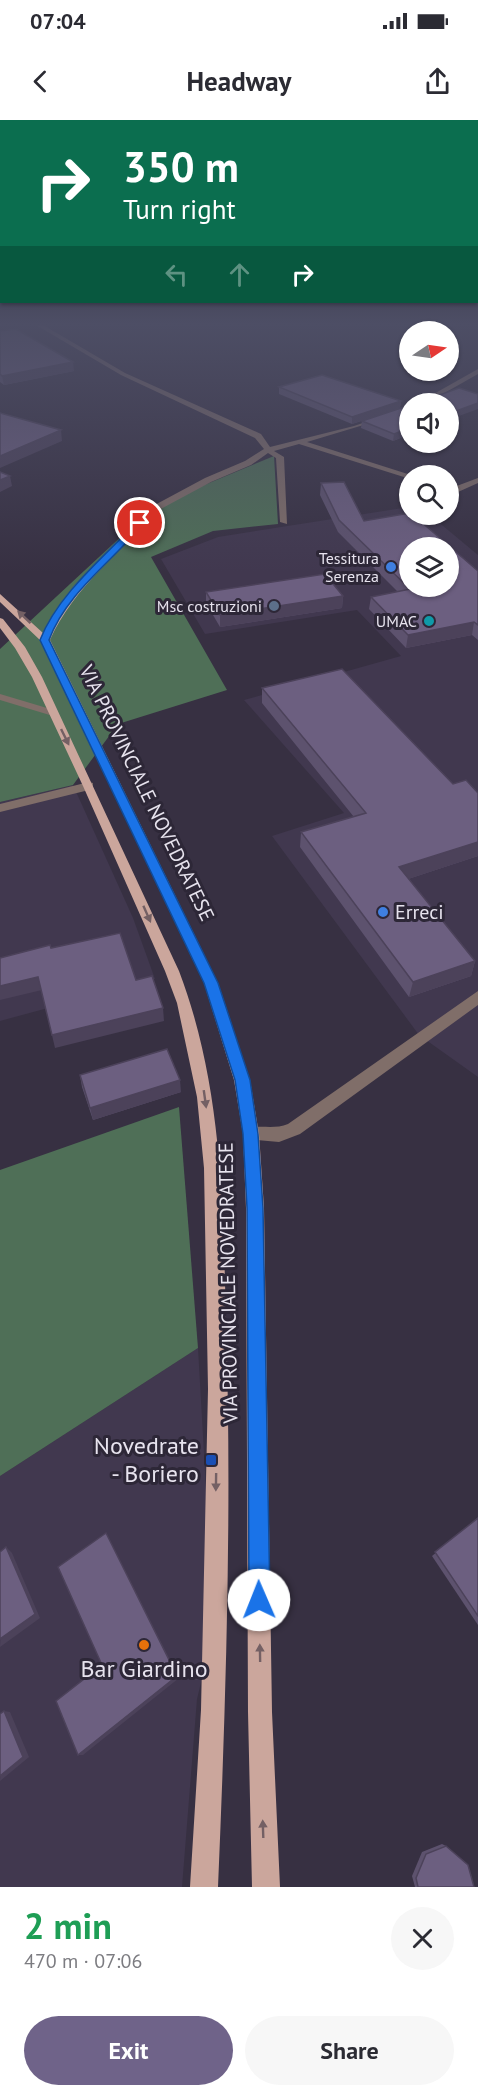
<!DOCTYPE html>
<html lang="en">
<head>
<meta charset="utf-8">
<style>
	body { margin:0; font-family:"PT Sans",sans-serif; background:#f7f7f7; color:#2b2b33; height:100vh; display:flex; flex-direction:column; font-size:22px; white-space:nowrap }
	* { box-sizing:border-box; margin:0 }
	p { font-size:20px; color:#7c7c81 }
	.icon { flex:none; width:33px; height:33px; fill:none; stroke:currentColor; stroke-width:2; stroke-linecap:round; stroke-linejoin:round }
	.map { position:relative; height:1767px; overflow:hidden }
	.drawer { display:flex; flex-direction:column; background:#fff; flex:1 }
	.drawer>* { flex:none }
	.top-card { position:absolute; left:0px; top:0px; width:478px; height:183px; box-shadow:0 2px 4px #0004; background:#0b6e4f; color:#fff; overflow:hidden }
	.needle { width:39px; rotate:77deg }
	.controls { position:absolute; left:399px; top:201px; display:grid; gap:12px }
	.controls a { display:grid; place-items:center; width:60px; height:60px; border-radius:50%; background:#fff; box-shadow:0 2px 4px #0004; font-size:30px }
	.pin { position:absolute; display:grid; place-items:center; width:51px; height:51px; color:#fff; margin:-26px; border:3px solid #fff; border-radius:50%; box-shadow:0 2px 6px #0007 }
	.me { position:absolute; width:66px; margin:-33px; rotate:359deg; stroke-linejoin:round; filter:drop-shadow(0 0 4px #0008) }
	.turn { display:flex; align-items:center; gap:21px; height:126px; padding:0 24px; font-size:27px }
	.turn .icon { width:78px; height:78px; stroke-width:2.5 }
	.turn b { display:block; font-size:42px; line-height:51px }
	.lanes { display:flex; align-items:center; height:57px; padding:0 24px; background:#0003; justify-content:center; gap:30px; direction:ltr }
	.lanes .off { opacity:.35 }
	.round { display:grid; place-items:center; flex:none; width:63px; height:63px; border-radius:32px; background:#f7f7f7 }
	.head { display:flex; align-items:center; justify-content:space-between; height:102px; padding:0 24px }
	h1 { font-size:36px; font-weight:700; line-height:45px; color:#1e9e55 }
	.button { display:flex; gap:12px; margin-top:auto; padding:12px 24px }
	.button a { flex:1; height:69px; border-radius:36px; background:#6f6389; color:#fff; font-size:24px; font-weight:700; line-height:69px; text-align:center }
	.button a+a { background:#f7f7f7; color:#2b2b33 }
	.status { display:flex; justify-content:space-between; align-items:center; height:42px; padding:0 30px; background:#fff; direction:ltr }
	.status svg { height:16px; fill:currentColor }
	header { display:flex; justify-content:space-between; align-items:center; height:78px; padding:0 24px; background:#fff; font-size:27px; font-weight:700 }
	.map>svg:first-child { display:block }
</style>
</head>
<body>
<div class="status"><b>07:04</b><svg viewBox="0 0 49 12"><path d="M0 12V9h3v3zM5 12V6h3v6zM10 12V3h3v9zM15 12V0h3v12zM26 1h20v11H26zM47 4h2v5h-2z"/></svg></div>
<header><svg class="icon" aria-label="back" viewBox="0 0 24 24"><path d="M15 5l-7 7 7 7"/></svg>Headway<svg class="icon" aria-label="share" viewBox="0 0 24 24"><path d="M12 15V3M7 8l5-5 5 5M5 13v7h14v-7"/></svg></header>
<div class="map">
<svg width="478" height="1767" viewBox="0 0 478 1767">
	<rect width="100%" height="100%" fill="#373042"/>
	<g fill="#41384f" fill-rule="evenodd">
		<path d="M 409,387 L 410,394 L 430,395 L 478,435 L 478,957 L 419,915 L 272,716 L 344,693 L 244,580 L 401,536 L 357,490 L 205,514 L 161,439 L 218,417 ZM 410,428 L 448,428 L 448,466 L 410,466 Z"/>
		<path d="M 73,665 L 133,798 L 155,859 L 0,901 L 0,682 Z"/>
		<path d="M 198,1228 L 214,1509 L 197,1579 L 182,1767 L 0,1767 L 0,1356 Z"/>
	</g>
	<g fill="#4f6f57">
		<path d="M 274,336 L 278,404 L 213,411 L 151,437 L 227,570 L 118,604 L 73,665 L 0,682 L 0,529 L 154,386 Z"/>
		<path d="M 179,987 L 198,1228 L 0,1356 L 0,1050 Z"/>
	</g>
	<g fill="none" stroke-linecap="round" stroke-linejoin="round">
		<g fill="#806e69" fill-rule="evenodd">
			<path d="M 36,205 L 43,205 L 125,253 L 261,314 L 270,327 L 354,306 L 410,287 L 410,291 L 307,322 L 414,356 L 407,358 L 299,324 L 274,331 L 284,337 L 287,404 L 280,402 L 276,338 L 268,333 L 251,345 L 211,362 L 157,391 L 151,391 L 151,387 L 205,358 L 245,341 L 264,329 L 255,318 L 121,255 Z"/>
			<path d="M 478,249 L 478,254 L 425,284 L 416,284 Z"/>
			<path d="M 478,358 L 478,363 L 458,372 L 448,371 L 448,366 L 454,367 Z"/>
			<path d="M 0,574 L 57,591 L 58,593 L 53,596 L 0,580 Z"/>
			<path d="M 89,662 L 93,663 L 93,669 L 0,692 L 0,684 Z"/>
			<path d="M 478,871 L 478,885 L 300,1014 L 279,1022 L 245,1019 L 243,1014 L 245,1009 C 259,1004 274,1010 288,1004 Z"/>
		</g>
		<g fill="#cba69c" fill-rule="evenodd">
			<path d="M 151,387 L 158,389 C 121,433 74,466 50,520 L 218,863 L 250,960 L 259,1014 L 264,1088 L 272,1592 L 280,1767 L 252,1767 L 248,1592 L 246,1088 L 243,1014 L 234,960 L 204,863 L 41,521 L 0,482 L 0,474 L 43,513 L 74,466 Z"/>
			<path d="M 0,498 L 3,499 L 25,527 L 42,557 L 179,851 C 222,964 223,1083 226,1202 C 232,1390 226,1579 218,1767 L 190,1767 L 201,1590 L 208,1269 L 204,1048 L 197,977 L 177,883 L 165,851 L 83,666 L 32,557 L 15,528 L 0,508 Z"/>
		</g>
	</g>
	<g fill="#5d526e">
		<path d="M 0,211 L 74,251 L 4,265 L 0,262 Z"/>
		<path d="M 279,267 L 401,281 L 400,288 L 352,304 L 279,274 Z"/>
		<path d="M 410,285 L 410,314 L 393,321 L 361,308 L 362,301 Z"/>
		<path d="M 321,363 L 364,401 L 478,451 L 478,520 L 472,515 L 406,528 L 369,489 L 371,477 L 398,472 L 338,412 L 320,375 Z"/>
		<path d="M 206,472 L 343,476 L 342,488 L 220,507 L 206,483 Z"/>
		<path d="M 262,568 L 453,664 L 478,673 L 478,736 L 408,759 L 475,841 L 471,856 L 409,877 L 300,727 L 301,712 L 354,697 L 262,583 Z"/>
		<path d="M 80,955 L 181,972 L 93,1000 L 82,967 Z"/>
		<path d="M 478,1398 L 478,1505 L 432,1436 Z"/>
		<path d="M 442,1724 L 446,1726 L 474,1767 L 415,1767 L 412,1756 L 422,1732 Z"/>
	</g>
	<g fill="#4c425a">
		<path d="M 73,242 L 74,251 L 4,265 L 2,256 Z"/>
		<path d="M 401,281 L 400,288 L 352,304 L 352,297 Z"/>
		<path d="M 478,283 L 478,289 L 448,300 L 448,294 Z"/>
		<path d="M 410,308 L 410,314 L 393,321 L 394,314 Z"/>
		<path d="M 61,310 L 62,321 L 0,348 L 0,336 Z"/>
		<path d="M 10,356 L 12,366 L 0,372 L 0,360 Z"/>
		<path d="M 343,476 L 342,488 L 220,507 L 220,495 Z"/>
		<path d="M 474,502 L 472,515 L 406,528 L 408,515 Z"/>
		<path d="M 478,722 L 478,736 L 396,763 L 399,747 Z"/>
		<path d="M 475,841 L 471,856 L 409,877 L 413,862 Z"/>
		<path d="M 38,857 L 42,870 L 0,880 L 0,866 Z"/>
		<path d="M 163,888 L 164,901 L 55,928 L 52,915 Z"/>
		<path d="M 180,960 L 181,972 L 93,1000 L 90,988 Z"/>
		<path d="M 109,1419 L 179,1558 L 83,1635 L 78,1635 L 177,1556 Z"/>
		<path d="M 6,1427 L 12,1433 L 40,1498 L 0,1527 Z"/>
		<path d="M 4,1591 L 10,1592 L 29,1637 L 0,1661 Z"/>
	</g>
	<g fill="#6c5f80" stroke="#4c425a" stroke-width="1.5" fill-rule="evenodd">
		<path d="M 16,209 L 73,242 L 2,256 L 0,254 L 0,211 Z"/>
		<path d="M 322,255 L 401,281 L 352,297 L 279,267 Z"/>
		<path d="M 459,268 L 478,274 L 478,283 L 448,294 L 448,284 L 414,284 Z"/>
		<path d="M 410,285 L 410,308 L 394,314 L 362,301 Z"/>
		<path d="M 0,293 L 61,310 L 0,336 Z"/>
		<path d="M 0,352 L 10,356 L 0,360 Z"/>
		<path d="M 344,362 L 364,401 L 410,393 L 410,394 L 412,394 L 478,451 L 478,505 L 474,502 L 408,515 L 371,477 L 410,469 L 339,400 L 321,363 ZM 410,428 L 448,428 L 448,466 L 410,466 Z"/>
		<path d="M 325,454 L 343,476 L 220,495 L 206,472 Z"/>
		<path d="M 342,549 L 453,664 L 466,660 L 478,673 L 478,722 L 399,747 L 475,841 L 413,862 L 301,712 L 366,693 L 262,568 Z"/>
		<path d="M 120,813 L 136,860 L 152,856 L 163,888 L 52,915 L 38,857 L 0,866 L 0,838 L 50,825 L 51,828 Z"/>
		<path d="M 167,929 L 180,960 L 90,988 L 80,955 Z"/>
		<path d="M 478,1398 L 478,1496 L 435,1432 Z"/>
		<path d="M 106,1413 L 177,1556 L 78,1635 L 56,1581 L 102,1545 L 58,1447 Z"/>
		<path d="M 6,1427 L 35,1494 L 0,1519 L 0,1432 Z"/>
		<path d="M 4,1591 L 23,1637 L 0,1656 L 0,1594 Z"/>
		<path d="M 446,1726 L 468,1745 L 474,1767 L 418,1767 L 416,1758 L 426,1734 Z"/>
	</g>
	<defs><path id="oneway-solid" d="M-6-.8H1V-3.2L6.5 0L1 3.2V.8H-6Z" transform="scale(1.5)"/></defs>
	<g fill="#746064">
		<use href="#oneway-solid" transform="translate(24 497) rotate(-136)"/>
		<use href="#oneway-solid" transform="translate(65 617) rotate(64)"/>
		<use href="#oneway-solid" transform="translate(147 794) rotate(66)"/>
		<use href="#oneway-solid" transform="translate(205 979) rotate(82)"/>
		<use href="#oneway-solid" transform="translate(216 1362) rotate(91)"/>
		<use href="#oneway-solid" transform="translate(260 1533) rotate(-91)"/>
		<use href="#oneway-solid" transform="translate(263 1709) rotate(-92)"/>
	</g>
	<linearGradient id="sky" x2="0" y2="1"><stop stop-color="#1e1a24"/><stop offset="0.45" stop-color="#4d4e65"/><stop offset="1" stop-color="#4d4e65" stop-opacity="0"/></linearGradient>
	<rect width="478" height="452" fill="url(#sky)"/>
	<path fill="#1a73e8" stroke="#114b97" stroke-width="1.5" d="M 137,402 L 144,403 C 113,441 66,473 49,520 L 218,863 L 250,960 L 258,1014 L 263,1088 L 270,1480 L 267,1487 L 259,1490 L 252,1487 L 249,1480 L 247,1088 L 243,1014 L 235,960 L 204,863 L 40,520 C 58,474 104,437 137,402 Z"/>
	<g fill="#3f7fe0" stroke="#2d2737" stroke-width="2">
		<circle cx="391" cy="447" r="6"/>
		<circle cx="383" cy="792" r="6"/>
	</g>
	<circle fill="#5c6f8a" stroke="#2d2737" stroke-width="2" cx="274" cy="486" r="6"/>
	<circle fill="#0f9aa8" stroke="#2d2737" stroke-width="2" cx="429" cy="501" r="6"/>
	<rect fill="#1a4fb4" stroke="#2d2737" stroke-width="2" x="205" y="1334" width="12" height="12" rx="3"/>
	<circle fill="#e8710a" stroke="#2d2737" stroke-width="2" cx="144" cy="1525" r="6"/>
	<g text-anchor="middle" stroke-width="6" stroke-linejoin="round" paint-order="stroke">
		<g font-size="16" fill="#e7e3ee" stroke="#2d2737" text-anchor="end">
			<text x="379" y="444">Tessitura<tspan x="379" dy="18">Serenza</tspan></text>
			<text x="262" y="492">Msc costruzioni</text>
			<text x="417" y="507">UMAC</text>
		</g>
		<g font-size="20" fill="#e7e3ee" stroke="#2d2737">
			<text transform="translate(147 673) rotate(64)" y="7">VIA PROVINCIALE NOVEDRATESE</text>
			<text transform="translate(228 1163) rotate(-91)" y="7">VIA PROVINCIALE NOVEDRATESE</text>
		</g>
		<g font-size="20" fill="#e7e3ee" stroke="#2d2737" text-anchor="start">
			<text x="395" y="799">Erreci</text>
		</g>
		<g font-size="24" fill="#e7e3ee" stroke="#2d2737" text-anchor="end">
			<text x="199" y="1334">Novedrate<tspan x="199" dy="28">- Boriero</tspan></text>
			<text x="144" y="1557" text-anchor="middle">Bar Giardino</text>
		</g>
	</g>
</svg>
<div class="controls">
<a><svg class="needle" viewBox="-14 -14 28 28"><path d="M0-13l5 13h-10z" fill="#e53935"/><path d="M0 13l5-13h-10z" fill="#7c7c81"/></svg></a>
<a><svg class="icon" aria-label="sound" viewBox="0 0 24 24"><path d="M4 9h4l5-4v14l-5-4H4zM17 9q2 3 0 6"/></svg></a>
<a><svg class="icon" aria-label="search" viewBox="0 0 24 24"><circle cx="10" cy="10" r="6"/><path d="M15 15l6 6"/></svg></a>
<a><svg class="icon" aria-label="layers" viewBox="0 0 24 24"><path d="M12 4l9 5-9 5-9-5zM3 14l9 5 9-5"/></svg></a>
</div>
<div class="pin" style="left:140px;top:403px;background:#d93025"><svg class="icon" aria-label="arrive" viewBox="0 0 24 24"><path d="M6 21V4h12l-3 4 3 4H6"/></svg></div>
<svg class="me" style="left:259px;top:1480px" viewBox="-20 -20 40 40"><circle r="19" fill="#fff"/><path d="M0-13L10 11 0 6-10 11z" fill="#1a73e8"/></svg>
<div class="top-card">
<div class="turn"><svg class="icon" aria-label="right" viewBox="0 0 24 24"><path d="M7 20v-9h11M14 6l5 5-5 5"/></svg><div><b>350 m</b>Turn right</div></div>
<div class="lanes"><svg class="icon off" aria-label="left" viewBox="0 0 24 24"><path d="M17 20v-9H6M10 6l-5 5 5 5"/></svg><svg class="icon off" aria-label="ahead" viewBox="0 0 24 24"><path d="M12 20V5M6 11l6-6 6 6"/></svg><svg class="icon" aria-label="right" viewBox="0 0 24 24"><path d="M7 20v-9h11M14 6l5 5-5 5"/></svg></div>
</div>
</div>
<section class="drawer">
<div class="head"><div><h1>2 min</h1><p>470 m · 07:06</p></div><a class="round"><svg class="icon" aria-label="close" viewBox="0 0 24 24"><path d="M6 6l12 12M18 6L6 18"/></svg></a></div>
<div class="button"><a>Exit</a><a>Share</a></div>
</section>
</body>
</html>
